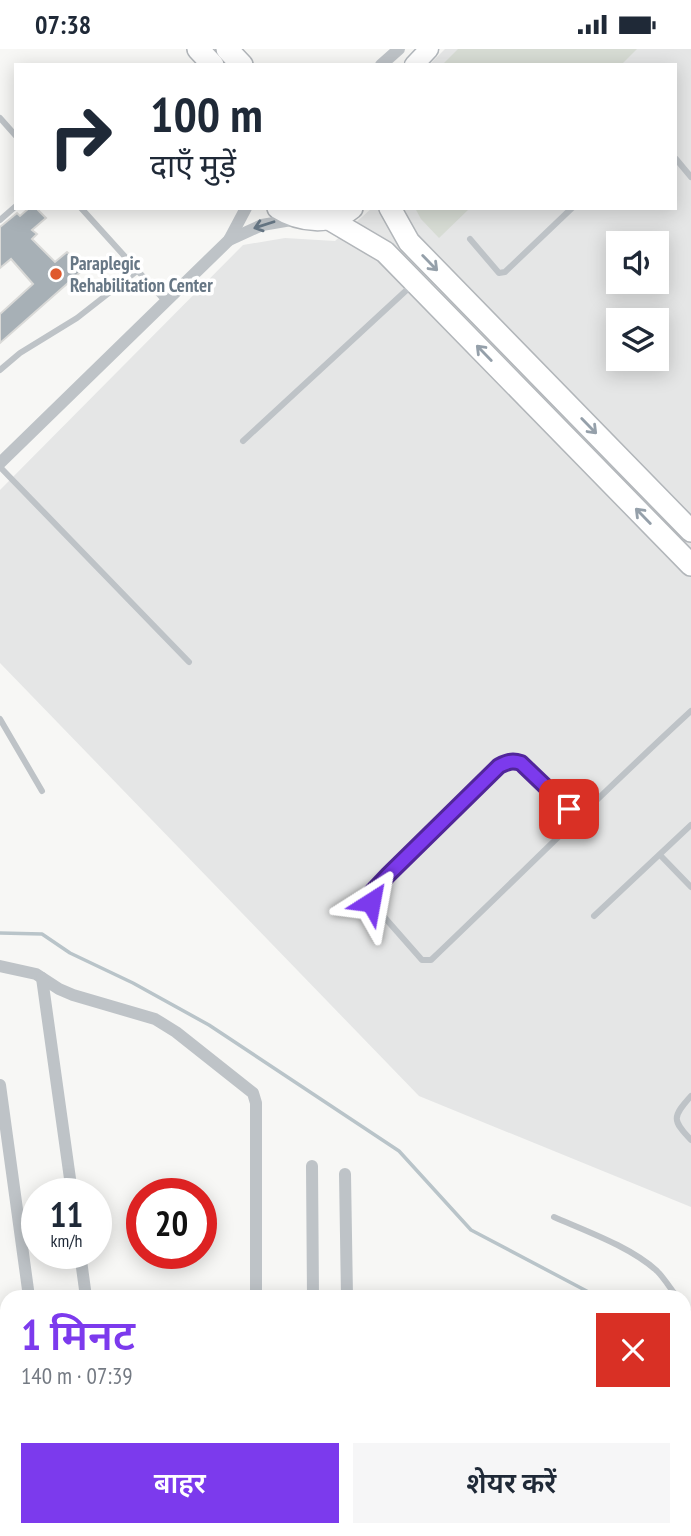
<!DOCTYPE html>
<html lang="hi">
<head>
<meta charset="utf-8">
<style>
	body { margin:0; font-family:"PT Sans Narrow","Noto Sans Devanagari",sans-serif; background:#f6f6f7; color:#1f2937; height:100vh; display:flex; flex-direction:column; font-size:26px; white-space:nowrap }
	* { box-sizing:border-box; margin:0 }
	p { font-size:23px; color:#747a83 }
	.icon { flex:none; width:38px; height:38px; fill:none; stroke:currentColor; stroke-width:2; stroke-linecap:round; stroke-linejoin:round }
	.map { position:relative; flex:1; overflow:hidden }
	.details { position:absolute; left:0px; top:1241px; width:691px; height:247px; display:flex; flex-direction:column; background:#fff; border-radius:21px 21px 0 0; box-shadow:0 4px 18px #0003 }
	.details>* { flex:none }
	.top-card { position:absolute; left:14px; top:14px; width:663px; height:147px; border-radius:0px; box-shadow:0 4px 18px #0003; background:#fff; color:#1f2937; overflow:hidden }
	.buttons { position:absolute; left:606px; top:182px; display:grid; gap:14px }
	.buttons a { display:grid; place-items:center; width:63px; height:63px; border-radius:0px; background:#fff; box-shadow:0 4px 18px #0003; font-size:35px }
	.speed { position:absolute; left:21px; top:1129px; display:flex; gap:14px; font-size:35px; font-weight:700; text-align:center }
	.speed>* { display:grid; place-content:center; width:91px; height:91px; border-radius:50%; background:#fff; box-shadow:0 4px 18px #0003; line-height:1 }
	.speed small { font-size:18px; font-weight:400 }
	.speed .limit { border:10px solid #d22; background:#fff; color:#111 }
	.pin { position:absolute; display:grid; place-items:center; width:60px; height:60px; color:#fff; margin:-30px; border-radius:14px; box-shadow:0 4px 10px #0006 }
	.me { position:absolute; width:77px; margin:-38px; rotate:34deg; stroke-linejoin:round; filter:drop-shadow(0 0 5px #0008) }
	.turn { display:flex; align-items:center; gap:24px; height:147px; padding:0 21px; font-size:32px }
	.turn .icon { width:91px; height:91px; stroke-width:2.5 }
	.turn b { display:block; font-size:49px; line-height:60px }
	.round { display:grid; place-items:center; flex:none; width:74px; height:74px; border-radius:0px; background:#f6f6f7 }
	.head { display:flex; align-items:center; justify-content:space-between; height:119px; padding:0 21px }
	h1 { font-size:42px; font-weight:600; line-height:52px; color:#7c3aed }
	.primary-button { display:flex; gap:14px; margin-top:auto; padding:14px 21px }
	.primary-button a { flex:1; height:80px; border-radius:0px; background:#7c3aed; color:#fff; font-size:28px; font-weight:600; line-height:80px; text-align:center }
	.primary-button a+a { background:#f6f6f7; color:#1f2937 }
	.status { display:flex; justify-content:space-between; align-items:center; height:49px; padding:0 35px; background:#fff; direction:ltr }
	.status svg { height:19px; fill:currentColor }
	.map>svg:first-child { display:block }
</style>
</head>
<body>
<div class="status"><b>07:38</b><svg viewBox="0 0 49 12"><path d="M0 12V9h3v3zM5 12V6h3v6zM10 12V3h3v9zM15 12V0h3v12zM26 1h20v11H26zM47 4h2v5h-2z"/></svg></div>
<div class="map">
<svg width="691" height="1487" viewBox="0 0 691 1487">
	<rect width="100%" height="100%" fill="#f7f7f5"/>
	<path fill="#e5e6e6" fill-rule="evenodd" d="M 445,0 L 691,0 L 691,1158 L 419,1047 L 0,614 L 0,441 L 243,196 L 285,189 L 335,192 L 372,159 L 676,159 L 676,16 L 429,16 ZM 618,194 L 656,194 L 656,233 L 618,233 ZM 618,271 L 656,271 L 656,310 L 618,310 Z"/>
	<g fill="#d7dcd4">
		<path d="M 458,0 L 637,0 L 621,16 L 442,16 Z"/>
		<path d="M 415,159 L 470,159 L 439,189 L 421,170 Z"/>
	</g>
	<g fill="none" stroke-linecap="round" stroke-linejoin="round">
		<path stroke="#b9c4c9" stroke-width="3.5" d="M 0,884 L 42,885 L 70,904 L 133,934 L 209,976 L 399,1102 L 471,1181 L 598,1248"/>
	</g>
	<path fill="#a7b0b6" stroke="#d9d9d7" stroke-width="2" d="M 29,159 L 36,159 L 46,169 L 32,181 L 37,185 L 32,190 L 55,213 L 67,203 L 85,219 L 0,294 L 0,265 L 33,235 L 11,210 L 0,219 L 0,178 L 17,164 L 20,167 Z"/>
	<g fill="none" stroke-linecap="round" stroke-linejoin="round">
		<g stroke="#b3b8bd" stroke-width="21">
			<path id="secondary" d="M 414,16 L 429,0"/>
		</g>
		<g stroke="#b2b6ba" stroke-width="24">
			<g id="trunk">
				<path d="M 198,0 L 213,16"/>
				<path d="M 227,0 L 242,16"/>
				<path d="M 278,159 C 300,173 331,176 352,159"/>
				<path d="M 390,159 L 409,193 L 691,482"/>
				<path d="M 329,170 L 385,203 L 691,516"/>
			</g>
		</g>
		<g stroke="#bec3c7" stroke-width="6">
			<path d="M 0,69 L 16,87"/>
			<path d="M 676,110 L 691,128"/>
			<path d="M 81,159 L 166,253"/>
			<path d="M 0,171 L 16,157"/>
			<path d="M 470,190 L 499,224 L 505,223 L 572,159"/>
			<path d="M 0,321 L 20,304 L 77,269 L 137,222"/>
			<path d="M 243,392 L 411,237"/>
			<path d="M 0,418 L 189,613"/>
			<path d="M 0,670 L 42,742"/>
			<path d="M 579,769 L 521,714 C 512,711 507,713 499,717 L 388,826 L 372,843 L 371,853 L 422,911 L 431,911 C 518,828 603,743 691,662"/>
			<path d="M 660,806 L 691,838"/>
			<path d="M 594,867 L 691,776"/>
			<path d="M 691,1047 C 672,1068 672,1071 691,1091"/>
			<path d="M 554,1168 C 586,1182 631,1198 657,1222 C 664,1229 670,1239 677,1248"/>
			<path d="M 684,1257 L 691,1266"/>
			<path d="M 684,1296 L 691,1274"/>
			<path d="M 684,1300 L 691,1303"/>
			<path d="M 625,1480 L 626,1487"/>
		</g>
		<g stroke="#bec3c7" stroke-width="12">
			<path d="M 381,16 L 399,0"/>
			<path d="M 229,191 L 262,176 L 297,170"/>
			<path d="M 0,414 L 229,191 L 246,159"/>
			<path d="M 0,917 L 36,925 L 59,940 L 73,946 L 155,970 L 176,983 L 253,1044 L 256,1054 L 256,1248"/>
			<path d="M 42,929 L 72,1144"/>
			<path d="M 0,1036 L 29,1248"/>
			<path d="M 312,1117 L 313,1248"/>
			<path d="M 345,1125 L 347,1248"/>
			<path d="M 80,1204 L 86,1248"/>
			<path d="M 0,1388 L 7,1387"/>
			<path d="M 0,1452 L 7,1451"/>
			<path d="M 61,1480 L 61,1487"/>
			<path d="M 115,1480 L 116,1487"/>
			<path d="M 373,1480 L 374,1487"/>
			<path d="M 474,1487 L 489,1485"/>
		</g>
		<use href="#secondary" stroke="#fff" stroke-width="18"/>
		<use href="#trunk" stroke="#fff" stroke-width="21"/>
	</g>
	<defs><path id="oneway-shaft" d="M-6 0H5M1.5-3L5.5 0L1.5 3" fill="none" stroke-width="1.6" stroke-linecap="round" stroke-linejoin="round" transform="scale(1.75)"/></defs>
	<use stroke="#677785" href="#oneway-shaft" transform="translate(264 176) rotate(162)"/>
	<g stroke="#95a0aa">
		<use href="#oneway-shaft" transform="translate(430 214) rotate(46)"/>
		<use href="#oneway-shaft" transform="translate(484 304) rotate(-134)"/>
		<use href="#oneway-shaft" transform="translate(589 377) rotate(46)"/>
		<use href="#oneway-shaft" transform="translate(643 467) rotate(-134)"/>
	</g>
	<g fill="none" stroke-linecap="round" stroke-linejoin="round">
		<g stroke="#51269a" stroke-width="18">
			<path id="route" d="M 371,853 L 372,843 L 388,826 L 499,717 C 507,713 512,711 521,714 L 569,760"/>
		</g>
		<use href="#route" stroke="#7c3aed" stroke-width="12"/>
	</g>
	<circle fill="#df592d" stroke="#fff" stroke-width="2.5" cx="56" cy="225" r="7"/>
	<g text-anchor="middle" stroke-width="7" stroke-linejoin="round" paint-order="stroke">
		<g font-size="19" font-weight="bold" fill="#677785" stroke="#fff" text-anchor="start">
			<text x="70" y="221">Paraplegic<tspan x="70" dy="22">Rehabilitation Center</tspan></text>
		</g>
	</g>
</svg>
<div class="buttons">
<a><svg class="icon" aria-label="sound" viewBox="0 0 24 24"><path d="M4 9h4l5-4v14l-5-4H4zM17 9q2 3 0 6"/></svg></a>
<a><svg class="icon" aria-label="layers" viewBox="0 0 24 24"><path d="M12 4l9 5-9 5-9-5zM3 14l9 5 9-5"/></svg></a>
</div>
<div class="speed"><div>11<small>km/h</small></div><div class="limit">20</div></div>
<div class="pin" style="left:569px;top:760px;background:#d93025"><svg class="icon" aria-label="arrive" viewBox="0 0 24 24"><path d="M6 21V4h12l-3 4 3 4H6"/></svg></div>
<svg class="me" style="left:371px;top:853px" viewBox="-20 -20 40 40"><path d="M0-17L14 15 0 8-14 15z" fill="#7c3aed" stroke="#fff" stroke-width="4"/></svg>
<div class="top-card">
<div class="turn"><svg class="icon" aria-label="right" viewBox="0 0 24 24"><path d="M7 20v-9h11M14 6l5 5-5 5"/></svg><div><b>100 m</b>दाएँ मुड़ें</div></div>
</div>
<section class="details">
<div class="head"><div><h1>1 मिनट</h1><p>140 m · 07:39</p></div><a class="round" style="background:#d93025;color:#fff"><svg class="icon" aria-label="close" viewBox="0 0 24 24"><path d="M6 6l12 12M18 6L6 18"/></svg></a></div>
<div class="primary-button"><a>बाहर</a><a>शेयर करें</a></div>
</section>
</div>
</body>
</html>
